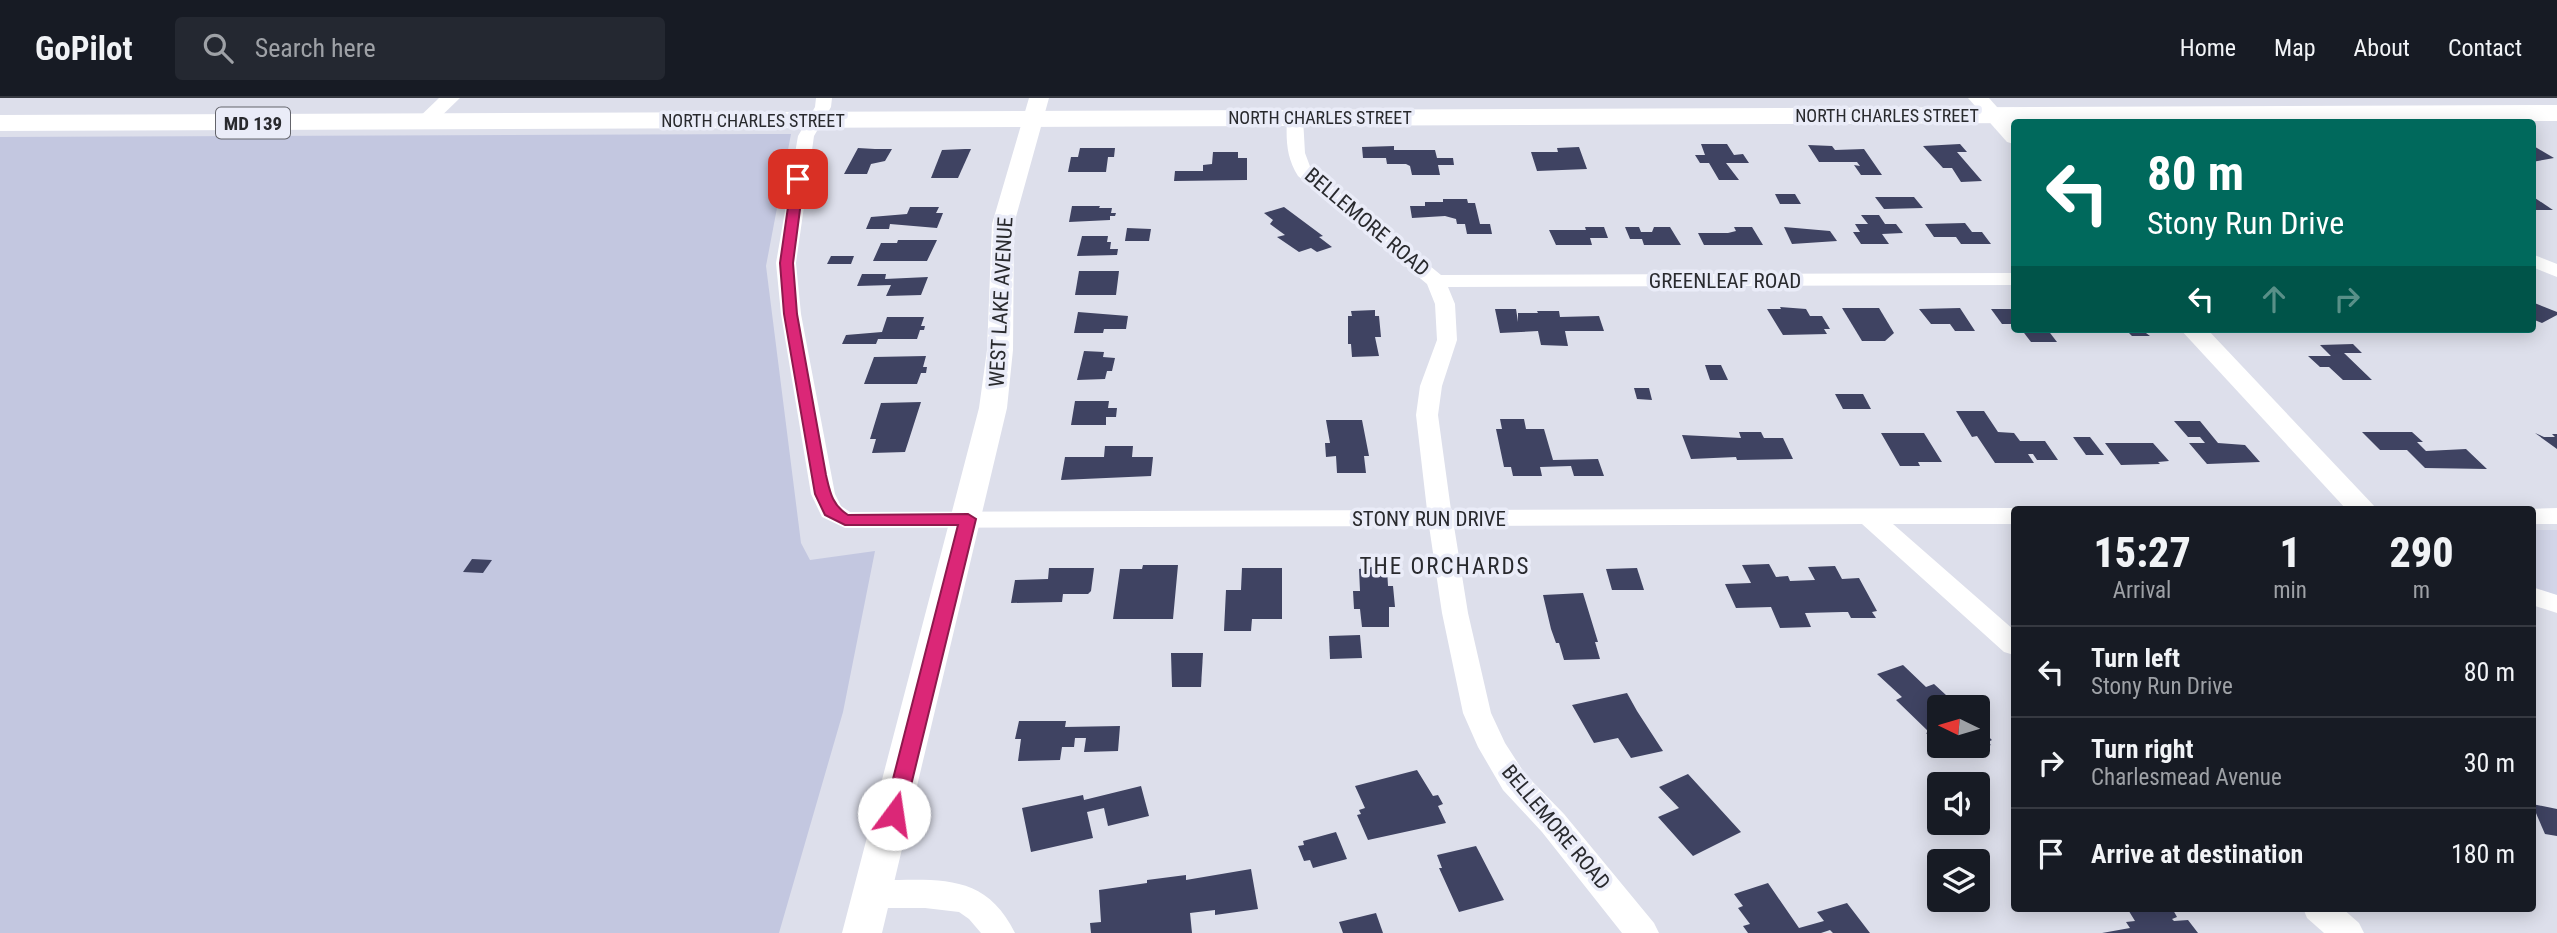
<!DOCTYPE html>
<html lang="en">
<head>
<meta charset="utf-8">
<style>
	body { margin:0; font-family:"Roboto Condensed",sans-serif; background:#242831; color:#f1f3f6; height:100vh; display:flex; flex-direction:column; font-size:26px; white-space:nowrap }
	* { box-sizing:border-box; margin:0 }
	p { font-size:23px; color:#9ea1a6 }
	.icon { flex:none; width:38px; height:38px; fill:none; stroke:currentColor; stroke-width:2; stroke-linecap:round; stroke-linejoin:round }
	.map { position:relative; flex:1; overflow:hidden }
	.sheet { position:absolute; left:2011px; top:408px; width:525px; height:406px; display:flex; flex-direction:column; background:#171b24; border-radius:7px; box-shadow:0 4px 18px #0003 }
	.sheet>* { flex:none }
	.top-card { position:absolute; left:2011px; top:21px; width:525px; height:214px; border-radius:7px; box-shadow:0 4px 18px #0003; background:#00695c; color:#fff; overflow:hidden }
	.needle { width:46px; rotate:275deg }
	.tools { position:absolute; left:1927px; top:597px; display:grid; gap:14px }
	.tools a { display:grid; place-items:center; width:63px; height:63px; border-radius:7px; background:#171b24; box-shadow:0 4px 18px #0003; font-size:35px }
	.pin { position:absolute; display:grid; place-items:center; width:60px; height:60px; color:#fff; margin:-30px; border-radius:14px; box-shadow:0 4px 10px #0006 }
	.me { position:absolute; width:77px; margin:-38px; rotate:14deg; stroke-linejoin:round; filter:drop-shadow(0 0 5px #0008) }
	.turn { display:flex; align-items:center; gap:24px; height:147px; padding:0 21px; font-size:32px }
	.turn .icon { width:91px; height:91px; stroke-width:2.5 }
	.turn b { display:block; font-size:49px; line-height:60px }
	.lanes { display:flex; align-items:center; height:66px; padding:0 21px; background:#0003; justify-content:center; gap:35px; direction:ltr }
	.lanes .off { opacity:.35 }
	.eta { display:flex; justify-content:space-evenly; align-items:center; height:119px; text-align:center }
	.eta b { font-size:42px; font-weight:800; line-height:49px }
	ul { padding:0; list-style:none }
	li { display:flex; align-items:center; gap:21px; height:91px; padding:0 21px; border-top:2px solid #363941 }
	li div { flex:1 }
	li b { display:block; font-size:26px }
	li em { font-style:normal }
	header { display:flex; align-items:center; gap:42px; box-sizing:border-box; height:98px; padding:0 35px; background:#171b24; border-bottom:2px solid #363941 }
	header strong { font-size:33px }
	nav { display:flex; gap:38px; margin-inline-start:auto; font-size:24px }
	.search { width:490px; height:63px; background:#242831; display:flex; align-items:center; gap:18px; box-sizing:border-box; padding:0 24px; border-radius:7px; color:#9ea1a6; font-size:26px }
	.map>svg:first-child { display:block }
</style>
</head>
<body>
<header>
<strong>GoPilot</strong>
<div class="search"><svg class="icon" aria-label="search" viewBox="0 0 24 24"><circle cx="10" cy="10" r="6"/><path d="M15 15l6 6"/></svg>Search here</div>
<nav><a>Home</a><a>Map</a><a>About</a><a>Contact</a></nav>
</header>
<div class="map">
<svg width="2557" height="835" viewBox="0 0 2557 835">
	<rect width="100%" height="100%" fill="#dddfeb"/>
	<path fill="#d2d5e8" d="M 2532,432 L 2557,432 L 2557,498 L 2532,490 Z"/>
	<path fill="#c3c7e0" d="M 791,36 L 766,168 L 801,445 L 810,462 L 875,453 L 843,614 L 779,835 L 0,835 L 0,39 Z"/>
	<g fill="#3f4362">
		<path d="M 1701,46 L 1727,46 L 1734,57 L 1743,56 L 1749,65 L 1726,65 L 1739,82 L 1719,82 L 1709,65 L 1700,65 L 1695,57 L 1705,57 Z"/>
		<path d="M 1960,46 L 1967,54 L 1957,54 L 1982,83 L 1961,84 L 1952,70 L 1943,70 L 1923,48 Z"/>
		<path d="M 1808,47 L 1832,48 L 1835,52 L 1864,51 L 1882,77 L 1861,77 L 1854,67 L 1860,68 L 1857,64 L 1819,64 Z"/>
		<path d="M 2532,47 L 2554,60 L 2532,64 Z"/>
		<path d="M 1394,48 L 1394,52 L 1435,52 L 1437,60 L 1453,60 L 1454,67 L 1438,67 L 1440,77 L 1412,77 L 1410,68 L 1406,66 L 1387,66 L 1386,60 L 1363,60 L 1362,49 Z"/>
		<path d="M 1579,49 L 1587,71 L 1537,73 L 1531,54 L 1558,54 L 1557,50 Z"/>
		<path d="M 858,50 L 875,51 L 892,51 L 885,63 L 871,66 L 867,76 L 844,76 Z"/>
		<path d="M 1080,50 L 1115,50 L 1114,59 L 1108,59 L 1106,74 L 1068,74 L 1071,59 L 1078,59 Z"/>
		<path d="M 965,51 L 971,51 L 958,80 L 931,80 L 942,52 Z"/>
		<path d="M 1213,54 L 1238,54 L 1238,60 L 1247,60 L 1247,82 L 1174,83 L 1175,73 L 1203,73 L 1203,67 L 1212,66 Z"/>
		<path d="M 1775,96 L 1795,96 L 1801,106 L 1780,106 Z"/>
		<path d="M 2532,98 L 2553,112 L 2532,112 Z"/>
		<path d="M 1875,99 L 1914,99 L 1923,110 L 1884,111 Z"/>
		<path d="M 1443,101 L 1467,101 L 1468,105 L 1475,105 L 1480,126 L 1490,126 L 1492,136 L 1467,136 L 1465,126 L 1457,126 L 1456,121 L 1445,118 L 1412,120 L 1410,108 L 1425,108 L 1425,104 L 1443,104 Z"/>
		<path d="M 1072,108 L 1100,108 L 1099,110 L 1112,110 L 1111,115 L 1116,115 L 1115,118 L 1110,118 L 1110,122 L 1069,124 Z"/>
		<path d="M 910,109 L 939,109 L 936,115 L 943,115 L 937,130 L 890,126 L 889,131 L 866,131 L 871,119 L 907,116 Z"/>
		<path d="M 1284,109 L 1323,138 L 1319,139 L 1332,149 L 1317,154 L 1311,150 L 1299,154 L 1277,139 L 1285,137 L 1270,126 L 1273,122 L 1264,115 Z"/>
		<path d="M 1861,117 L 1879,117 L 1885,126 L 1896,126 L 1903,135 L 1882,136 L 1889,146 L 1861,146 L 1853,134 L 1860,134 L 1855,126 L 1868,126 Z"/>
		<path d="M 1965,125 L 1972,134 L 1982,134 L 1991,146 L 1961,146 L 1956,139 L 1934,139 L 1925,126 Z"/>
		<path d="M 1585,129 L 1604,129 L 1608,140 L 1590,140 L 1592,147 L 1556,147 L 1549,132 L 1586,132 Z"/>
		<path d="M 1625,129 L 1639,129 L 1641,134 L 1652,134 L 1654,129 L 1670,129 L 1681,147 L 1644,147 L 1642,141 L 1630,141 Z"/>
		<path d="M 1734,129 L 1752,129 L 1763,147 L 1704,147 L 1698,135 L 1728,135 L 1736,133 Z"/>
		<path d="M 1784,129 L 1830,133 L 1837,143 L 1792,146 Z"/>
		<path d="M 1127,130 L 1151,131 L 1149,143 L 1125,143 Z"/>
		<path d="M 1082,138 L 1108,138 L 1107,144 L 1111,144 L 1110,151 L 1118,151 L 1117,157 L 1077,158 Z"/>
		<path d="M 898,142 L 937,142 L 927,163 L 873,163 L 881,145 L 897,145 Z"/>
		<path d="M 831,158 L 854,158 L 851,166 L 827,166 Z"/>
		<path d="M 1079,173 L 1119,173 L 1116,197 L 1075,197 Z"/>
		<path d="M 862,176 L 886,176 L 885,181 L 928,179 L 921,197 L 886,198 L 891,187 L 857,188 Z"/>
		<path d="M 2532,204 L 2557,214 L 2557,217 L 2542,225 L 2532,221 Z"/>
		<path d="M 1780,209 L 1806,211 L 1810,218 L 1822,218 L 1830,231 L 1824,231 L 1827,236 L 1783,237 L 1767,211 L 1781,211 Z"/>
		<path d="M 1842,210 L 1879,210 L 1894,235 L 1885,243 L 1862,243 Z"/>
		<path d="M 1960,210 L 1975,233 L 1955,233 L 1950,226 L 1931,226 L 1919,211 Z"/>
		<path d="M 1495,211 L 1516,211 L 1518,224 L 1518,215 L 1538,215 L 1537,213 L 1559,213 L 1560,219 L 1599,218 L 1604,233 L 1565,233 L 1568,248 L 1541,247 L 1538,233 L 1500,235 Z"/>
		<path d="M 1991,211 L 2014,211 L 2014,226 L 2002,226 Z"/>
		<path d="M 1375,212 L 1375,218 L 1379,218 L 1381,239 L 1375,239 L 1379,258 L 1352,259 L 1351,246 L 1348,246 L 1348,218 L 1352,218 L 1351,213 Z"/>
		<path d="M 1078,214 L 1128,218 L 1126,231 L 1104,231 L 1103,235 L 1074,235 Z"/>
		<path d="M 887,219 L 924,219 L 921,228 L 925,228 L 924,232 L 920,232 L 917,241 L 878,241 L 876,246 L 842,246 L 846,237 L 882,234 Z"/>
		<path d="M 2021,231 L 2047,231 L 2057,244 L 2031,244 Z"/>
		<path d="M 2109,231 L 2149,231 L 2153,235 L 2146,235 L 2150,238 L 2132,238 L 2129,235 L 2112,235 Z"/>
		<path d="M 2353,246 L 2362,255 L 2344,255 L 2372,282 L 2343,282 L 2329,269 L 2320,269 L 2308,258 L 2331,258 L 2320,247 Z"/>
		<path d="M 1084,253 L 1104,254 L 1103,259 L 1115,260 L 1112,273 L 1107,273 L 1105,281 L 1077,282 Z"/>
		<path d="M 926,258 L 923,269 L 927,269 L 926,275 L 921,275 L 917,286 L 864,286 L 874,259 Z"/>
		<path d="M 1705,267 L 1721,267 L 1728,282 L 1710,282 Z"/>
		<path d="M 1634,290 L 1649,290 L 1652,302 L 1637,301 Z"/>
		<path d="M 1835,296 L 1863,296 L 1871,311 L 1843,311 Z"/>
		<path d="M 1075,303 L 1109,303 L 1108,310 L 1117,310 L 1116,319 L 1106,319 L 1106,327 L 1071,327 Z"/>
		<path d="M 921,304 L 905,354 L 872,355 L 876,341 L 870,341 L 881,305 Z"/>
		<path d="M 1956,313 L 1984,313 L 1998,334 L 2014,335 L 2020,343 L 2045,343 L 2058,362 L 2037,362 L 2033,356 L 2028,356 L 2034,365 L 1995,365 L 1977,338 L 1972,339 Z"/>
		<path d="M 1500,321 L 1524,321 L 1526,331 L 1544,331 L 1553,362 L 1598,361 L 1604,378 L 1574,378 L 1571,368 L 1540,369 L 1542,378 L 1513,378 L 1511,369 L 1504,369 L 1496,331 L 1502,331 Z"/>
		<path d="M 1326,322 L 1362,322 L 1369,358 L 1364,358 L 1366,375 L 1337,375 L 1336,358 L 1326,359 L 1325,345 L 1330,345 Z"/>
		<path d="M 2174,323 L 2200,323 L 2218,345 L 2245,347 L 2260,364 L 2207,366 L 2189,345 L 2205,345 L 2200,339 L 2188,339 Z"/>
		<path d="M 1739,334 L 1761,334 L 1764,340 L 1783,340 L 1793,361 L 1737,362 L 1736,359 L 1691,361 L 1682,337 L 1741,340 Z"/>
		<path d="M 2362,334 L 2412,334 L 2423,344 L 2417,344 L 2426,353 L 2466,351 L 2487,371 L 2425,370 L 2407,352 L 2380,352 Z"/>
		<path d="M 1881,335 L 1924,335 L 1942,364 L 1918,364 L 1920,368 L 1900,368 Z"/>
		<path d="M 2535,335 L 2544,339 L 2555,339 L 2552,336 L 2557,336 L 2557,351 Z"/>
		<path d="M 2073,339 L 2090,339 L 2104,357 L 2086,357 Z"/>
		<path d="M 2105,345 L 2153,345 L 2169,363 L 2158,364 L 2160,366 L 2121,367 Z"/>
		<path d="M 1105,348 L 1133,348 L 1132,359 L 1153,359 L 1151,378 L 1061,382 L 1065,359 L 1104,359 Z"/>
		<path d="M 472,461 L 492,462 L 483,475 L 463,474 Z"/>
		<path d="M 1769,466 L 1776,479 L 1788,478 L 1790,483 L 1815,482 L 1808,469 L 1835,468 L 1842,481 L 1859,480 L 1877,513 L 1872,514 L 1876,520 L 1851,520 L 1848,514 L 1843,514 L 1805,515 L 1811,529 L 1780,530 L 1771,509 L 1736,510 L 1725,486 L 1751,485 L 1742,467 Z"/>
		<path d="M 1143,467 L 1178,467 L 1173,521 L 1113,521 L 1120,471 L 1142,471 Z"/>
		<path d="M 1372,469 L 1387,471 L 1388,488 L 1393,488 L 1395,509 L 1389,509 L 1389,529 L 1362,529 L 1360,511 L 1354,511 L 1353,493 L 1360,493 L 1359,471 Z"/>
		<path d="M 1049,470 L 1094,470 L 1091,493 L 1088,496 L 1063,496 L 1062,504 L 1011,505 L 1015,482 L 1048,481 Z"/>
		<path d="M 1242,470 L 1282,470 L 1282,521 L 1252,521 L 1251,533 L 1224,533 L 1226,492 L 1241,492 Z"/>
		<path d="M 1637,470 L 1644,492 L 1612,492 L 1606,471 Z"/>
		<path d="M 1583,495 L 1598,544 L 1595,544 L 1600,561 L 1564,562 L 1559,545 L 1556,545 L 1551,531 L 1543,497 Z"/>
		<path d="M 1360,537 L 1362,560 L 1330,561 L 1329,538 Z"/>
		<path d="M 1171,555 L 1203,555 L 1201,589 L 1172,589 Z"/>
		<path d="M 1903,567 L 1926,589 L 1934,586 L 1959,609 L 1939,609 L 1939,648 L 1978,648 L 1978,629 L 1992,642 L 1988,644 L 1991,647 L 1953,660 L 1926,635 L 1929,634 L 1896,602 L 1902,599 L 1877,576 Z"/>
		<path d="M 1627,595 L 1637,613 L 1663,653 L 1631,660 L 1618,640 L 1594,645 L 1572,607 Z"/>
		<path d="M 1019,623 L 1066,623 L 1065,629 L 1120,628 L 1118,653 L 1084,654 L 1086,640 L 1075,640 L 1074,649 L 1062,649 L 1060,662 L 1018,663 L 1021,641 L 1015,641 Z"/>
		<path d="M 1417,672 L 1433,698 L 1438,697 L 1443,706 L 1438,708 L 1446,725 L 1368,742 L 1357,717 L 1361,716 L 1359,712 L 1365,710 L 1355,688 Z"/>
		<path d="M 1688,676 L 1741,734 L 1693,758 L 1658,719 L 1679,710 L 1659,689 Z"/>
		<path d="M 1141,688 L 1149,718 L 1108,728 L 1104,710 L 1087,714 L 1093,740 L 1031,754 L 1022,710 L 1083,697 L 1084,702 Z"/>
		<path d="M 2532,706 L 2557,711 L 2557,738 L 2545,736 Z"/>
		<path d="M 1336,734 L 1347,761 L 1313,770 L 1310,762 L 1304,763 L 1298,748 L 1304,747 L 1303,743 Z"/>
		<path d="M 1476,748 L 1504,802 L 1459,814 L 1439,770 L 1442,770 L 1437,757 Z"/>
		<path d="M 1251,771 L 1258,811 L 1215,817 L 1215,812 L 1190,815 L 1192,835 L 1091,835 L 1090,825 L 1101,824 L 1099,792 L 1147,785 L 1147,782 L 1186,777 L 1186,782 Z"/>
		<path d="M 1768,785 L 1799,830 L 1824,823 L 1817,814 L 1847,805 L 1870,835 L 1833,835 L 1830,832 L 1821,835 L 1748,835 L 1743,828 L 1750,826 L 1738,810 L 1743,808 L 1734,796 Z"/>
		<path d="M 2127,810 L 2172,810 L 2177,819 L 2172,821 L 2174,823 L 2188,822 L 2198,835 L 2102,835 L 2130,830 L 2126,824 L 2135,823 Z"/>
		<path d="M 1376,815 L 1383,835 L 1343,835 L 1339,824 Z"/>
	</g>
	<g fill="none" stroke-linecap="round" stroke-linejoin="round">
		<g fill="#fff" fill-rule="evenodd">
			<path d="M 816,0 L 832,0 L 831,9 L 814,38 L 796,165 L 801,216 L 835,396 L 841,408 L 850,414 L 1427,412 L 1416,317 L 1420,288 L 1437,242 L 1435,206 L 1427,186 L 1298,78 C 1286,59 1286,41 1287,20 L 1295,15 L 1303,20 L 1305,55 L 1311,71 L 1441,177 L 2014,175 L 2014,187 L 1448,189 L 1455,206 L 1457,242 L 1442,288 L 1438,317 L 1451,412 L 2014,410 L 2018,411 L 2014,411 L 2014,426 L 1893,426 L 2014,532 L 2014,557 L 2004,554 L 1862,426 L 1454,428 L 1468,515 L 1491,615 L 1505,645 L 1525,676 L 1564,716 L 1654,825 L 1659,835 L 1622,835 L 1542,734 L 1503,692 L 1478,649 L 1463,615 L 1442,515 L 1429,428 L 845,430 L 822,419 L 811,396 L 781,216 L 776,165 L 798,38 L 815,9 Z"/>
			<path d="M 2532,156 L 2557,166 L 2557,179 L 2532,169 Z"/>
			<path d="M 2557,410 L 2557,426 L 2532,426 L 2532,411 L 2528,411 Z"/>
			<path d="M 2532,489 L 2557,497 L 2557,515 L 2532,507 Z"/>
			<path d="M 873,782 C 933,783 984,771 1015,835 L 981,835 L 969,821 L 959,814 L 925,810 L 873,810 L 862,806 L 857,796 L 862,786 Z"/>
			<path d="M 2303,810 L 2342,810 L 2359,825 L 2364,835 L 2324,835 L 2307,820 Z"/>
		</g>
		<g fill="#fff" fill-rule="evenodd">
			<path d="M 439,0 L 460,0 L 431,28 L 417,28 L 414,24 Z"/>
			<path d="M 1029,0 L 1049,0 L 1014,126 L 1013,252 L 1007,310 L 882,835 L 842,835 L 979,310 L 987,252 L 992,126 Z"/>
			<path d="M 1968,0 L 1989,0 L 2014,28 L 2014,46 L 2007,44 Z"/>
			<path d="M 2180,231 L 2207,231 L 2377,411 L 2346,411 Z"/>
		</g>
		<path fill="#fff" fill-rule="evenodd" d="M 2557,7 L 2557,23 L 0,33 L 0,17 Z"/>
	</g>
	<path fill="#db2777" stroke="#8e194d" stroke-width="2" d="M 798,78 L 804,81 L 793,165 L 797,216 L 826,377 C 830,394 832,407 848,417 L 968,416 L 976,421 L 904,716 L 901,721 L 894,724 L 887,721 L 884,716 L 958,427 L 845,427 L 825,417 L 815,396 L 784,216 L 780,165 L 792,81 Z"/>
	<g text-anchor="middle" stroke-width="7" stroke-linejoin="round" paint-order="stroke">
		<g font-size="18" fill="#292a2e" stroke="#eaecf8">
			<text x="1887" y="24">NORTH CHARLES STREET</text>
			<text x="1320" y="26">NORTH CHARLES STREET</text>
			<text x="753" y="29">NORTH CHARLES STREET</text>
		</g>
		<rect fill="#eaecf8" stroke="#63646b" stroke-width="2" x="216" y="9.5" width="74" height="31" rx="5"/>
		<g font-size="19" font-weight="bold" fill="#292a2e">
			<text x="253" y="32">MD 139</text>
		</g>
		<g font-size="21" fill="#292a2e" stroke="#eaecf8">
			<text transform="translate(1367 124) rotate(40)" y="7">BELLEMORE ROAD</text>
			<text x="1725" y="190">GREENLEAF ROAD</text>
			<text transform="translate(1001 204) rotate(-87)" y="7">WEST LAKE AVENUE</text>
			<text x="1429" y="428">STONY RUN DRIVE</text>
			<text transform="translate(1556 729) rotate(50)" y="7">BELLEMORE ROAD</text>
		</g>
		<g font-size="23" letter-spacing="2" fill="#292a2e" stroke="#eaecf8">
			<text x="1445" y="476">THE ORCHARDS</text>
		</g>
	</g>
</svg>
<div class="tools">
<a><svg class="needle" viewBox="-14 -14 28 28"><path d="M0-13l5 13h-10z" fill="#e53935"/><path d="M0 13l5-13h-10z" fill="#9ea1a6"/></svg></a>
<a><svg class="icon" aria-label="sound" viewBox="0 0 24 24"><path d="M4 9h4l5-4v14l-5-4H4zM17 9q2 3 0 6"/></svg></a>
<a><svg class="icon" aria-label="layers" viewBox="0 0 24 24"><path d="M12 4l9 5-9 5-9-5zM3 14l9 5 9-5"/></svg></a>
</div>
<div class="pin" style="left:798px;top:81px;background:#d93025"><svg class="icon" aria-label="arrive" viewBox="0 0 24 24"><path d="M6 21V4h12l-3 4 3 4H6"/></svg></div>
<svg class="me" style="left:894px;top:716px" viewBox="-20 -20 40 40"><circle r="19" fill="#fff"/><path d="M0-13L10 11 0 6-10 11z" fill="#db2777"/></svg>
<div class="top-card">
<div class="turn"><svg class="icon" aria-label="left" viewBox="0 0 24 24"><path d="M17 20v-9H6M10 6l-5 5 5 5"/></svg><div><b>80 m</b>Stony Run Drive</div></div>
<div class="lanes"><svg class="icon" aria-label="left" viewBox="0 0 24 24"><path d="M17 20v-9H6M10 6l-5 5 5 5"/></svg><svg class="icon off" aria-label="ahead" viewBox="0 0 24 24"><path d="M12 20V5M6 11l6-6 6 6"/></svg><svg class="icon off" aria-label="right" viewBox="0 0 24 24"><path d="M7 20v-9h11M14 6l5 5-5 5"/></svg></div>
</div>
<section class="sheet">
<div class="eta">
<div><b>15:27</b><p>Arrival</p></div>
<div><b>1</b><p>min</p></div>
<div><b>290</b><p>m</p></div>
</div>
<ul>
<li><svg class="icon" aria-label="left" viewBox="0 0 24 24"><path d="M17 20v-9H6M10 6l-5 5 5 5"/></svg><div><b>Turn left</b><p>Stony Run Drive</p></div><em>80 m</em></li>
<li><svg class="icon" aria-label="right" viewBox="0 0 24 24"><path d="M7 20v-9h11M14 6l5 5-5 5"/></svg><div><b>Turn right</b><p>Charlesmead Avenue</p></div><em>30 m</em></li>
<li><svg class="icon" aria-label="arrive" viewBox="0 0 24 24"><path d="M6 21V4h12l-3 4 3 4H6"/></svg><div><b>Arrive at destination</b></div><em>180 m</em></li>
</ul>
</section>
</div>
</body>
</html>
